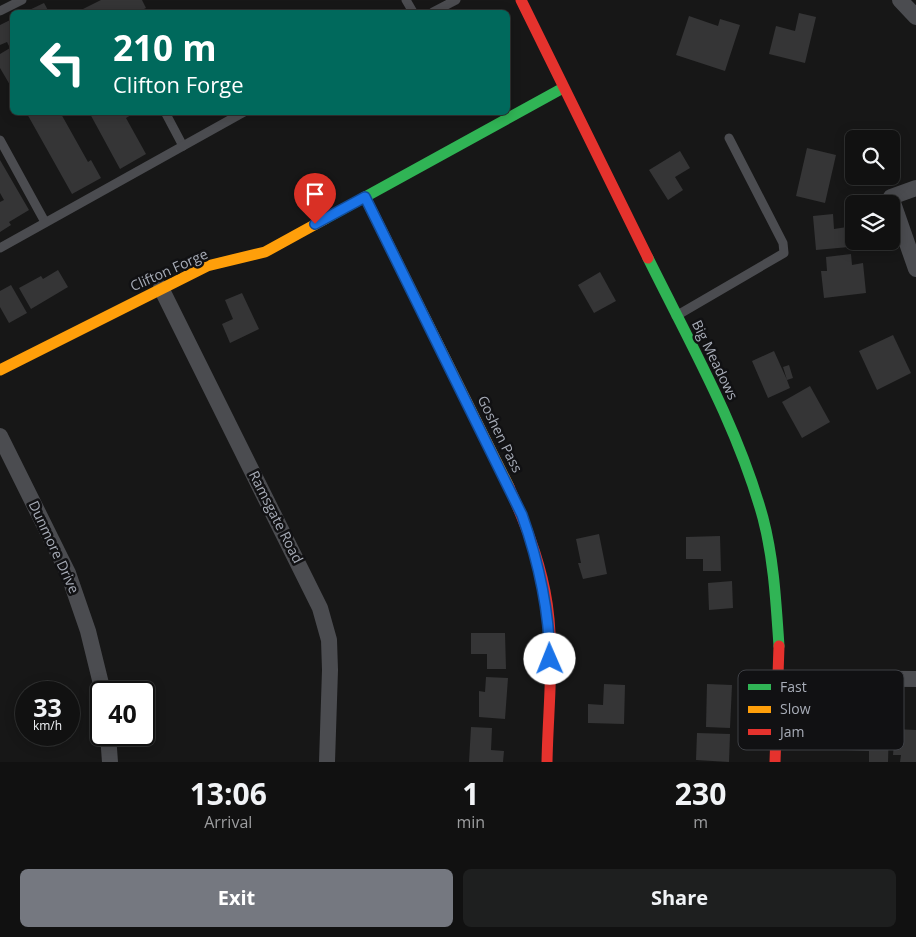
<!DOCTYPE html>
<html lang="en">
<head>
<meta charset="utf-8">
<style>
	body { margin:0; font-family:"Open Sans",sans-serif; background:#1e1f1f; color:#f1f3f6; height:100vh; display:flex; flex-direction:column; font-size:19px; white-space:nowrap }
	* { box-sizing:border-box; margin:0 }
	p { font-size:16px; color:#9c9d9f }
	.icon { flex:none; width:28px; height:28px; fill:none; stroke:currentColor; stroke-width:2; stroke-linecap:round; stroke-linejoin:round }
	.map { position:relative; height:762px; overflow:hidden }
	.sheet { display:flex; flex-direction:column; background:#111; flex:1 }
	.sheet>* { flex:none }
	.banner { position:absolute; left:10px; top:10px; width:500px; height:105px; border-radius:8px; box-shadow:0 2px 12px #0003,0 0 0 1px #303131; background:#00695c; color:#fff; overflow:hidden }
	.fabs { position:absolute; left:845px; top:130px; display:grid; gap:10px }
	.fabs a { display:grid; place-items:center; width:55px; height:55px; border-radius:8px; background:#111; box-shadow:0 2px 12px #0003,0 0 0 1px #303131; font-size:25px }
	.speed { position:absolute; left:15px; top:681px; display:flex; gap:10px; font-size:25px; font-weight:700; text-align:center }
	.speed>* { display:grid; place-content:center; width:65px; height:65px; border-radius:50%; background:#111; box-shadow:0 2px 12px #0003,0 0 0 1px #303131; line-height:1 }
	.speed small { font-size:12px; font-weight:400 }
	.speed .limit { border:2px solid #111; border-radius:8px; background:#fff; color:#111 }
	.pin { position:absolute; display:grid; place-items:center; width:42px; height:42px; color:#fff; margin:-51px -21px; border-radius:50% 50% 50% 0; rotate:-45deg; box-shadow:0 0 5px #0007 }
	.pin .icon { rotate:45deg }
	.me { position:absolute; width:55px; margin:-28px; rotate:359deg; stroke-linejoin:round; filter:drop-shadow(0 0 4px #0008) }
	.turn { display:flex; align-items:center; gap:18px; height:105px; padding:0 20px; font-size:22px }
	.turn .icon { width:65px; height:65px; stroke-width:2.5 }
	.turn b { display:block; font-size:35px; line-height:42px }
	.eta { display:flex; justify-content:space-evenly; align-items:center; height:85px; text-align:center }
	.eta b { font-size:30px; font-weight:700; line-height:35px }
	.primary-button { display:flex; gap:10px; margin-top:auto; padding:10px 20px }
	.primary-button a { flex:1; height:58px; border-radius:8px; background:#757880; color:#fff; font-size:20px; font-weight:700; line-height:58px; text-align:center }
	.primary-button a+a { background:#1e1f1f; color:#f1f3f6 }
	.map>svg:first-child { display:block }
</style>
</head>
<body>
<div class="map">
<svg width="916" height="762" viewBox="0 0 916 762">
	<rect width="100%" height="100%" fill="#171717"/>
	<g fill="#353536">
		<path d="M 101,0 L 142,0 L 146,8 L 138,12 L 77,12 Z"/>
		<path d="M 44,3 L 49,12 L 25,12 Z"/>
		<path d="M 799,13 L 816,17 L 805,63 L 769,54 L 776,26 L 795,31 Z"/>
		<path d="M 689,16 L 718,26 L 720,19 L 740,25 L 725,71 L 676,55 Z"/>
		<path d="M 12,19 L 12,83 L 10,85 L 0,68 L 0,54 L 10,48 L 7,42 L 0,45 L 0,25 Z"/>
		<path d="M 26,112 L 60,112 L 88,162 L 91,160 L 101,178 L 72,194 Z"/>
		<path d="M 89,112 L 136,112 L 126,118 L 146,154 L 120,169 Z"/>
		<path d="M 807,148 L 836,155 L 825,203 L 796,196 Z"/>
		<path d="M 680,151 L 690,168 L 675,177 L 683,190 L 668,200 L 649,170 Z"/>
		<path d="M 0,160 L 29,210 L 9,222 L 11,225 L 0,232 L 0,202 L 4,200 L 0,193 Z"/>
		<path d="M 833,214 L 834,229 L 847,227 L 849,247 L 816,250 L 813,216 Z"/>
		<path d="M 851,254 L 852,265 L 863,263 L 866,293 L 824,298 L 821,271 L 827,271 L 826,257 Z"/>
		<path d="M 58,270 L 68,287 L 31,309 L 19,288 L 41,276 L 43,279 Z"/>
		<path d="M 600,272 L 616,301 L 594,313 L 578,285 Z"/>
		<path d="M 11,285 L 27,313 L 9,323 L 0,307 L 0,291 Z"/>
		<path d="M 242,293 L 259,329 L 230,343 L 222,324 L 233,319 L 225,300 Z"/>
		<path d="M 893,335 L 911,373 L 877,390 L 859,351 Z"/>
		<path d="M 774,351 L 787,380 L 783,367 L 789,365 L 793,378 L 787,380 L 790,388 L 768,398 L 752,361 Z"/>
		<path d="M 810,386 L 830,422 L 802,438 L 782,402 Z"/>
		<path d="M 599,534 L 607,574 L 583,579 L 578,563 L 581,563 L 576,539 Z"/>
		<path d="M 720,536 L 721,571 L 703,571 L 703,559 L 686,559 L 686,537 Z"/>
		<path d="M 732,581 L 733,608 L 709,610 L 708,583 Z"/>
		<path d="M 471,633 L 505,633 L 506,669 L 487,669 L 487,654 L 471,654 Z"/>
		<path d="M 486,677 L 508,678 L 505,719 L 479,717 L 479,691 L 485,692 Z"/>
		<path d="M 604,684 L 625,685 L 624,724 L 588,723 L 588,704 L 603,705 Z"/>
		<path d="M 707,684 L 732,685 L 730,728 L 706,727 Z"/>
		<path d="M 847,726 L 889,728 L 888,762 L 869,762 L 869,751 L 846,750 Z"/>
		<path d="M 471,727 L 492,728 L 491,750 L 504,751 L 503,762 L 469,762 Z"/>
		<path d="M 895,729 L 916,730 L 916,762 L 900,762 L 901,755 L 893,755 Z"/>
		<path d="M 697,733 L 730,734 L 729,762 L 696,760 Z"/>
	</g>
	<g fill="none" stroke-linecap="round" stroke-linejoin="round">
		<g stroke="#4b4c50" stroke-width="9">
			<path d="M 406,0 L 413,12"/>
			<path d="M 0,11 L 22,0"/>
			<path d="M 433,12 L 456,0"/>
			<path d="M 165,112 L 183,146"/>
			<path d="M 0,140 L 45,222"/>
			<path d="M 0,248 L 244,112"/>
			<path d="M 676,316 L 784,253 L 783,243 L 729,138"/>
		</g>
		<g stroke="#4b4c50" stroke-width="16">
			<path d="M 900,0 L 916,17"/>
			<path d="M 916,188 L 891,197 L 916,269"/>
			<path d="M 161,288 L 320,608 L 329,640 L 330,670 L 327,762"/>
			<path d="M 0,436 L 68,573 L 88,631 L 103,692"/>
			<path d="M 778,678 L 916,679"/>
			<path d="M 108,735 L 110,762"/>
		</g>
		<g stroke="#30b455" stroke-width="11">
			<path d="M 325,219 L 563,88"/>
			<path d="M 648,258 C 690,343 738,427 763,518 C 774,560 776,603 779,646"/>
		</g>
		<g stroke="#ff9f0a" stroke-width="11">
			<path d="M 365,197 L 509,487"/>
			<path d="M 0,370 L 207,266 L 265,252 L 325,219"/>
		</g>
		<g stroke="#e5322d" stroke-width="11">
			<path d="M 521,0 L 648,258"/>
			<path d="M 509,487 C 524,521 538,555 545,591 C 556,646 548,706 547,762"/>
			<path d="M 775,762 L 779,646"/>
		</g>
	</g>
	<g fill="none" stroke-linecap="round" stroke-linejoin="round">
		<g stroke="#114b97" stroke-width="12">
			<path id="route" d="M 315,224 L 365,197 L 522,515 C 539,563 549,609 550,659"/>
		</g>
		<use href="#route" stroke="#1a73e8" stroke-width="9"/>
	</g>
	<g text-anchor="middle" stroke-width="5" stroke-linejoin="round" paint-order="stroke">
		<g font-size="14" fill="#a8adb8" stroke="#111113">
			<text transform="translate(169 270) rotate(-24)" y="5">Clifton Forge</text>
			<text transform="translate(715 360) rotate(64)" y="5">Big Meadows</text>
			<text transform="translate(500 434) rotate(64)" y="5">Goshen Pass</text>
			<text transform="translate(276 517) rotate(63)" y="5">Ramsgate Road</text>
			<text transform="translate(54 547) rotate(65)" y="5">Dunmore Drive</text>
		</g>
	</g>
	<rect x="738" y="670" width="166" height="80" rx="8" fill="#111113" stroke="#3e4045" stroke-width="1"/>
	<rect x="748" y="684" width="23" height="6" fill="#30b455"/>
	<rect x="748" y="706" width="23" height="7" fill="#ff9f0a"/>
	<rect x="748" y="729" width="23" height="6" fill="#e5322d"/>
	<g font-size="14" fill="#a8adb8">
		<text x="780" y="692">Fast</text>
		<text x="780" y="714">Slow</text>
		<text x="780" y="737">Jam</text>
	</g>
</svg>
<div class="fabs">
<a><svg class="icon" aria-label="search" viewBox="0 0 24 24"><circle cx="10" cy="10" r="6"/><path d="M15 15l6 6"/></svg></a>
<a><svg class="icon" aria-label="layers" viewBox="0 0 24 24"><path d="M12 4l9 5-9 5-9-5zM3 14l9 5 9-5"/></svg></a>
</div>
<div class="speed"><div>33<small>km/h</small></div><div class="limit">40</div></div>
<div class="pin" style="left:315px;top:224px;background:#d93025"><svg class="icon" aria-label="arrive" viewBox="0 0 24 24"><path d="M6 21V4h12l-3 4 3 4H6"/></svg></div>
<svg class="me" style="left:550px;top:659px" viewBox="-20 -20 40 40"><circle r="19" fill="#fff"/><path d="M0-13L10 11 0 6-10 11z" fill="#1a73e8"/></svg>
<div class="banner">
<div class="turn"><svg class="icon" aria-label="left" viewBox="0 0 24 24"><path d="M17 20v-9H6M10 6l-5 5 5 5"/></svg><div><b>210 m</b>Clifton Forge</div></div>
</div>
</div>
<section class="sheet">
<div class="eta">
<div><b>13:06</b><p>Arrival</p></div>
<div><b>1</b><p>min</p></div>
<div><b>230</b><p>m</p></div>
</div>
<div class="primary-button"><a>Exit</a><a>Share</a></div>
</section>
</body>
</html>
